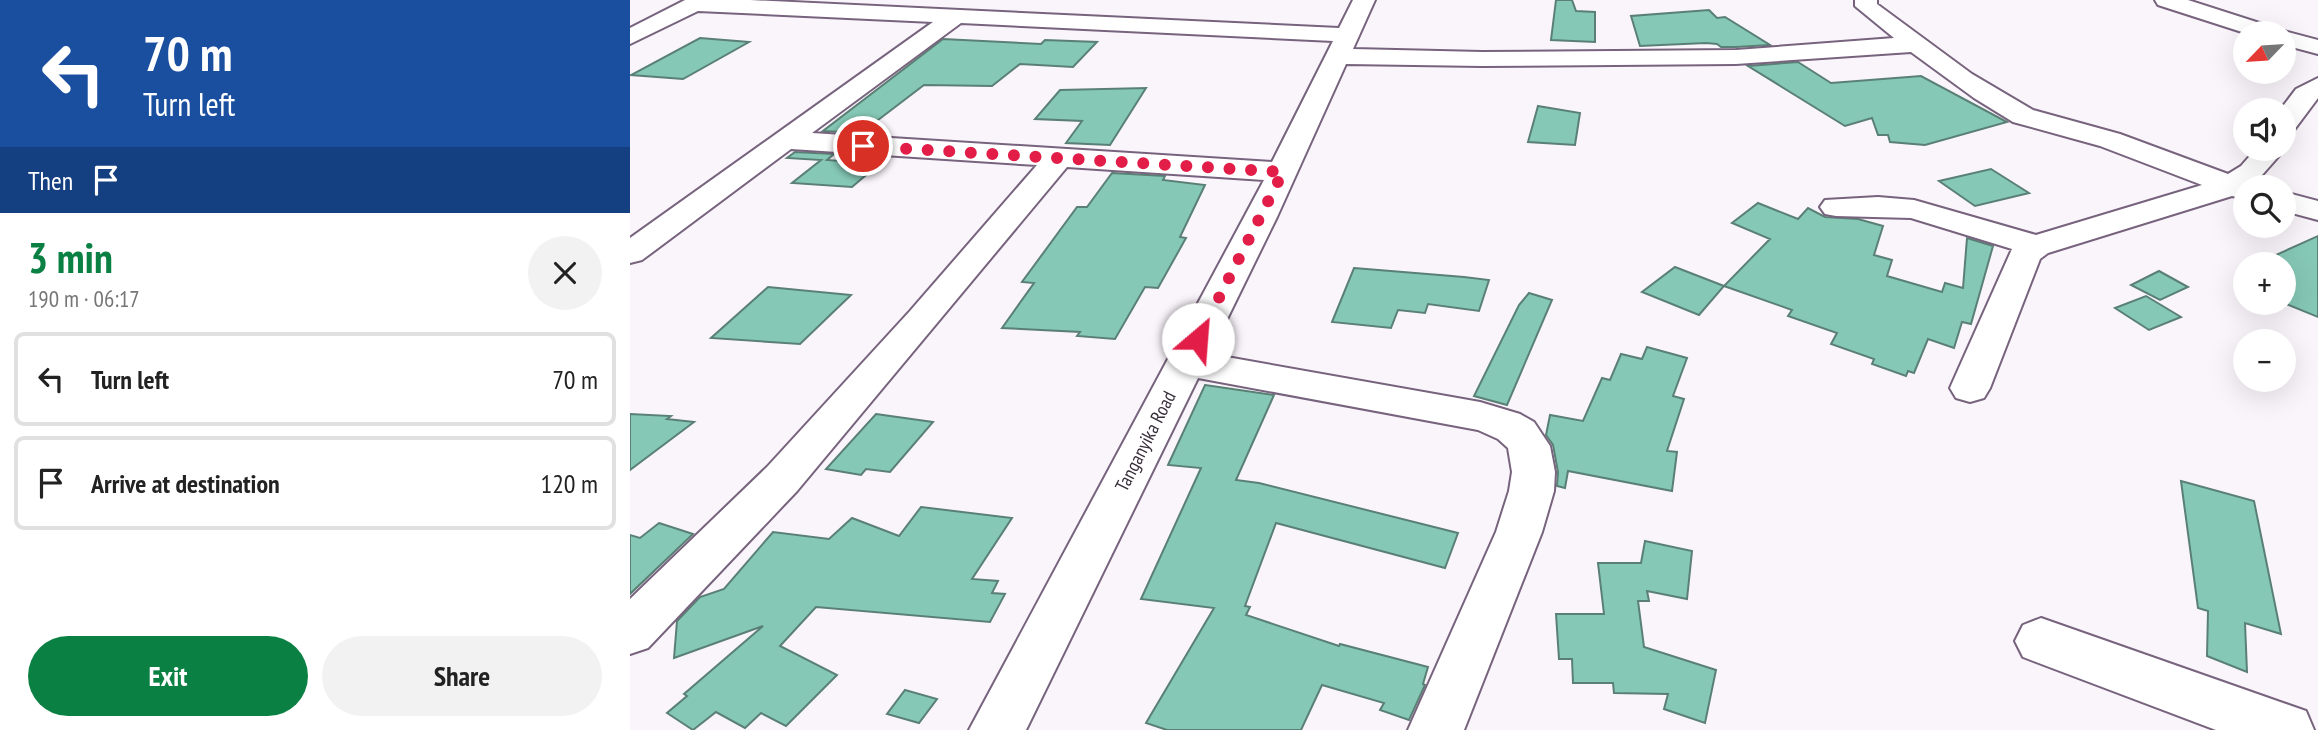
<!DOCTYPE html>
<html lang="en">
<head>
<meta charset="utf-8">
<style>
	body { margin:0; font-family:"PT Sans Narrow",sans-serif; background:#f2f2f2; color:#222; height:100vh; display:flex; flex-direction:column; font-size:26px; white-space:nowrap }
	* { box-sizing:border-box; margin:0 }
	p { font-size:23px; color:#767676 }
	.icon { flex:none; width:38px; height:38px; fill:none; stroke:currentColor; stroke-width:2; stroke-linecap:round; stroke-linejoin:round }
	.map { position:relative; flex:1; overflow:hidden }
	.side { display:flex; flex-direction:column; background:#fff; width:630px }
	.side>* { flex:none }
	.top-card { background:#1a4fa0; color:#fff; overflow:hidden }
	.needle { width:46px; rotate:245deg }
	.buttons { position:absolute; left:1603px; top:21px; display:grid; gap:14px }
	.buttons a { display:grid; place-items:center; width:63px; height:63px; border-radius:50%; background:#fff; box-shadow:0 7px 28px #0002; font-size:35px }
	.pin { position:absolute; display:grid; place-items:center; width:60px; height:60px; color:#fff; margin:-30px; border:4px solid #fff; border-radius:50%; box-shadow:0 2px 7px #0007 }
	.me { position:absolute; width:77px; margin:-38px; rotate:27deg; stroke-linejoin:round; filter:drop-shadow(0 0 5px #0008) }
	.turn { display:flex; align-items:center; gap:24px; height:147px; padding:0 28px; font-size:32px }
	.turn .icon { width:91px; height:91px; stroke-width:2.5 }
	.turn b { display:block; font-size:49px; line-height:60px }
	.then { display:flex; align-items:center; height:66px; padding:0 28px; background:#0003; gap:14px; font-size:26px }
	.round { display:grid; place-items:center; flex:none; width:74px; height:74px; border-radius:37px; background:#f2f2f2 }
	.headline { display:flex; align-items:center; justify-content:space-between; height:119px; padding:0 28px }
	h1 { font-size:42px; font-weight:700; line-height:52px; color:#0b8043 }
	.button { display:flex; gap:14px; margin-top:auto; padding:14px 28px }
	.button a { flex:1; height:80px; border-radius:42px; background:#0b8043; color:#fff; font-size:28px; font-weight:700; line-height:80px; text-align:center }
	.button a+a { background:#f2f2f2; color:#222 }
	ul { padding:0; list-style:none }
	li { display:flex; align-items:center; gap:21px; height:94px; margin:0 14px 10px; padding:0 14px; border:4px solid #e0e0e0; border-radius:10px }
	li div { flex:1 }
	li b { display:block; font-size:26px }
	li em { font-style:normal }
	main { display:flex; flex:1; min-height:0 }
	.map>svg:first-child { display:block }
</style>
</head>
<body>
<main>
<section class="side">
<div class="top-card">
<div class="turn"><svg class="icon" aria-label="left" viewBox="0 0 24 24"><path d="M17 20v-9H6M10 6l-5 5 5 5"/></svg><div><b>70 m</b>Turn left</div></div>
<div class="then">Then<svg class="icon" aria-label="arrive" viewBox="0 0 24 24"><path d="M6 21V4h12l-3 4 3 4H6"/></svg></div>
</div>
<div class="headline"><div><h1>3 min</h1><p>190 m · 06:17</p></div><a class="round"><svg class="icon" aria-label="close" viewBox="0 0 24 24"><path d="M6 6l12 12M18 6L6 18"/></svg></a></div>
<ul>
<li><svg class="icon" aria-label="left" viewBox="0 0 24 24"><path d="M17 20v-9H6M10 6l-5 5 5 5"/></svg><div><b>Turn left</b></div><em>70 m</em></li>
<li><svg class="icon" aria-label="arrive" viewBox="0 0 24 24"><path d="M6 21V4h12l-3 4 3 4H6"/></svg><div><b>Arrive at destination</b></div><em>120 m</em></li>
</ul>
<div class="button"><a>Exit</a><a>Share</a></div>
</section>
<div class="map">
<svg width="1688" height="730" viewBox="0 0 1688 730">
	<rect width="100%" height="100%" fill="#faf5fb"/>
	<g fill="#85c8b5" stroke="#5a8075" stroke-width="2">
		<path d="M 926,0 L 942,0 L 946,11 L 965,12 L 965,42 L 921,40 Z"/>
		<path d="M 1079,10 L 1087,18 L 1095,17 L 1140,45 L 1106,47 L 1091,47 L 1087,44 L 1076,43 L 1010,46 L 1001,16 Z"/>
		<path d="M 70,38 L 119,42 L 53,79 L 1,75 Z"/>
		<path d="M 313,39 L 411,44 L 415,40 L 467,42 L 443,67 L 390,64 L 362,86 L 294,85 L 231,133 L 193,131 Z"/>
		<path d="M 1168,62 L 1201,83 L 1291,76 L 1377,122 L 1295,145 L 1260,142 L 1258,135 L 1248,135 L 1242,118 L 1215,126 L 1118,66 Z"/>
		<path d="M 516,88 L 480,145 L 436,143 L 452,121 L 405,119 L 430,90 Z"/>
		<path d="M 908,106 L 950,113 L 945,145 L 898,142 Z"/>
		<path d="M 165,152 L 204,154 L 197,160 L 249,164 L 222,187 L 162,183 L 191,160 L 157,158 Z"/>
		<path d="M 1361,169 L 1399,193 L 1345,206 L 1309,181 Z"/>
		<path d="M 482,173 L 535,176 L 533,180 L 575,185 L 550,237 L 556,238 L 528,288 L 515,287 L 485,339 L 447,336 L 450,332 L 372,328 L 404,283 L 392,282 L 447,207 L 457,207 Z"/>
		<path d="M 1128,203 L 1168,219 L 1178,208 L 1195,217 L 1228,219 L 1253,226 L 1244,255 L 1262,260 L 1257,276 L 1312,292 L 1315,283 L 1333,288 L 1337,238 L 1363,246 L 1341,324 L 1332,322 L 1324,348 L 1298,339 L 1284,373 L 1278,371 L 1276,376 L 1242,364 L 1244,359 L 1201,344 L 1207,333 L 1158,316 L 1162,310 L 1094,286 L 1140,239 L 1102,223 Z"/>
		<path d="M 1688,236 L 1688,317 L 1654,303 L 1654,264 L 1626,264 Z"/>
		<path d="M 1045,267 L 1094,286 L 1069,315 L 1012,292 Z"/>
		<path d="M 724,268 L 834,277 L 859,280 L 849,311 L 798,304 L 795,313 L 768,310 L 761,328 L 702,322 Z"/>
		<path d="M 1529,271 L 1558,287 L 1530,300 L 1501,285 Z"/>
		<path d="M 138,287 L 221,295 L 170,344 L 81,338 Z"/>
		<path d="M 899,293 L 922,300 L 877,405 L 844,396 L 889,305 Z"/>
		<path d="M 1516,296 L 1551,317 L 1519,330 L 1485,308 Z"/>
		<path d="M 1017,347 L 1057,358 L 1043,396 L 1054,399 L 1037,451 L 1047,452 L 1042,491 L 938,471 L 935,488 L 927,486 L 928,472 L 923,445 L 916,435 L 920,415 L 953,421 L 972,378 L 980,380 L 991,354 L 1012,359 Z"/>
		<path d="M 575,385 L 644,395 L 606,480 L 629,483 L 828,533 L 815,568 L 646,523 L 615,606 L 620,607 L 616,615 L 709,646 L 710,644 L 798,667 L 793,684 L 795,685 L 779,720 L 750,710 L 754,703 L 692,685 L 671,730 L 537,730 L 516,723 L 584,608 L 511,599 L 571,468 L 538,465 Z"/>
		<path d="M 0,414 L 41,416 L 37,419 L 64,422 L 0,470 Z"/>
		<path d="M 246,414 L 303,422 L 260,472 L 236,469 L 231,475 L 196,469 Z"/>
		<path d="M 1551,481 L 1624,501 L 1651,634 L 1615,623 L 1617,672 L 1577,656 L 1578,611 L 1568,608 Z"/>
		<path d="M 291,507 L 382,518 L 342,579 L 368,581 L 362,593 L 375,594 L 360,622 L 186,607 L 150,646 L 207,675 L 156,726 L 131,713 L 115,728 L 86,712 L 63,730 L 37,713 L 57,696 L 54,694 L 133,626 L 44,658 L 47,621 L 70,597 L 94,589 L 143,532 L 199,539 L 222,518 L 269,536 Z"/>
		<path d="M 29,523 L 63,534 L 0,594 L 0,535 L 10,538 Z"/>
		<path d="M 1015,541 L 1062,551 L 1057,599 L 1017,591 L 1019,601 L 1008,601 L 1014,647 L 1086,670 L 1075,723 L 1034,709 L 1038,694 L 984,693 L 983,683 L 943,683 L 942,659 L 929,659 L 926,614 L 974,614 L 968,563 L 1011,563 Z"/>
		<path d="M 275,690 L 307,699 L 289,723 L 257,714 Z"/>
	</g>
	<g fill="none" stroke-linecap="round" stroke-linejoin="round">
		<g stroke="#77637d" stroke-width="4">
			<g id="minor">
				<path d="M 55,0 L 120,0 L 709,28 L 723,0 L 745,0 L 723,49 L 852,52 L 1106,50 L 1264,38 L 1225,6 L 1225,0 L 1247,0 L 1247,4 L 1342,74 L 1403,110 L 1490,134 L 1598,174 L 1611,166 L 1626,149 L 1654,147 L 1655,149 L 1625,183 L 1628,187 L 1615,187 L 1615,199 L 1602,196 L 1418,253 L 1410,259 L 1360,388 L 1354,398 L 1340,402 L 1326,398 L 1320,388 L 1382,249 L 1281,218 L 1206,216 L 1195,214 L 1190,207 L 1195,200 L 1248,197 L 1284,200 L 1406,235 L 1572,185 L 1470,146 L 1383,122 L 1344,98 L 1281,52 L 1106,64 L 852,66 L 716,64 L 647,217 L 580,354 L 850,402 L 890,414 L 904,422 L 920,446 L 925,472 L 924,491 L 912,532 L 834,730 L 778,730 L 866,532 L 879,491 L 882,472 L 878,448 L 868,439 L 848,430 L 568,378 L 396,730 L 339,730 L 634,180 L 437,167 L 167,491 L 18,648 L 0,654 L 0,599 L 137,467 L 280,311 L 407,165 L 161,149 L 12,260 L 0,263 L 0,238 L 303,22 L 68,11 L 0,44 L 0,28 ZM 331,23 L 703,41 L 642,162 L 182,133 Z"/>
				<path d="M 1525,0 L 1558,0 L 1645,28 L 1648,32 L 1654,31 L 1688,40 L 1688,54 L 1654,45 L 1654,33 L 1615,33 L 1528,5 Z"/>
				<path d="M 1688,78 L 1688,98 L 1664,130 L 1654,132 L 1654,110 L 1650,110 L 1666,89 Z"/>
				<path d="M 1654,192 L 1688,201 L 1688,220 L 1654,211 Z"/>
				<path d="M 1411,618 L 1676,711 L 1684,730 L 1586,730 L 1393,657 L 1385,641 L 1393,625 Z"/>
			</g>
		</g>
		<use href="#minor" fill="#fff" fill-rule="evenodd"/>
	</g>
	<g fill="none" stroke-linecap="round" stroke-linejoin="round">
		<path stroke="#e11d48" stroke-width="12" stroke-dasharray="0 21.6" d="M 233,146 L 653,172 L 568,339"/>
	</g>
	<g text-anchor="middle" stroke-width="6" stroke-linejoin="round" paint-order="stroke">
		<g font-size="19" fill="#372e3a" stroke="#fff">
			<text transform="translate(515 441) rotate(-63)" y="7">Tanganyika Road</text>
		</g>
	</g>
</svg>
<div class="buttons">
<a><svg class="needle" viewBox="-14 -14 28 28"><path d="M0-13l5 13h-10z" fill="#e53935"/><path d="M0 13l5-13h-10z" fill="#767676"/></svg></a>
<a><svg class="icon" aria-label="sound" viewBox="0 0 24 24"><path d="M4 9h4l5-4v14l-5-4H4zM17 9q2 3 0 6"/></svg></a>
<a><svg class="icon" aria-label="search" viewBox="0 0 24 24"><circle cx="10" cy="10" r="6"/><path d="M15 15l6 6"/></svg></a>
<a>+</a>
<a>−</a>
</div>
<div class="pin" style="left:233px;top:146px;background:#d93025"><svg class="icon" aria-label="arrive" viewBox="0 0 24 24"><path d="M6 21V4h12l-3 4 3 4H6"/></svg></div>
<svg class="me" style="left:568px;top:339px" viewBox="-20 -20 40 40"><circle r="19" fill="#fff"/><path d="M0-13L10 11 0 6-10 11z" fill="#e11d48"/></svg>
</div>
</main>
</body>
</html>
